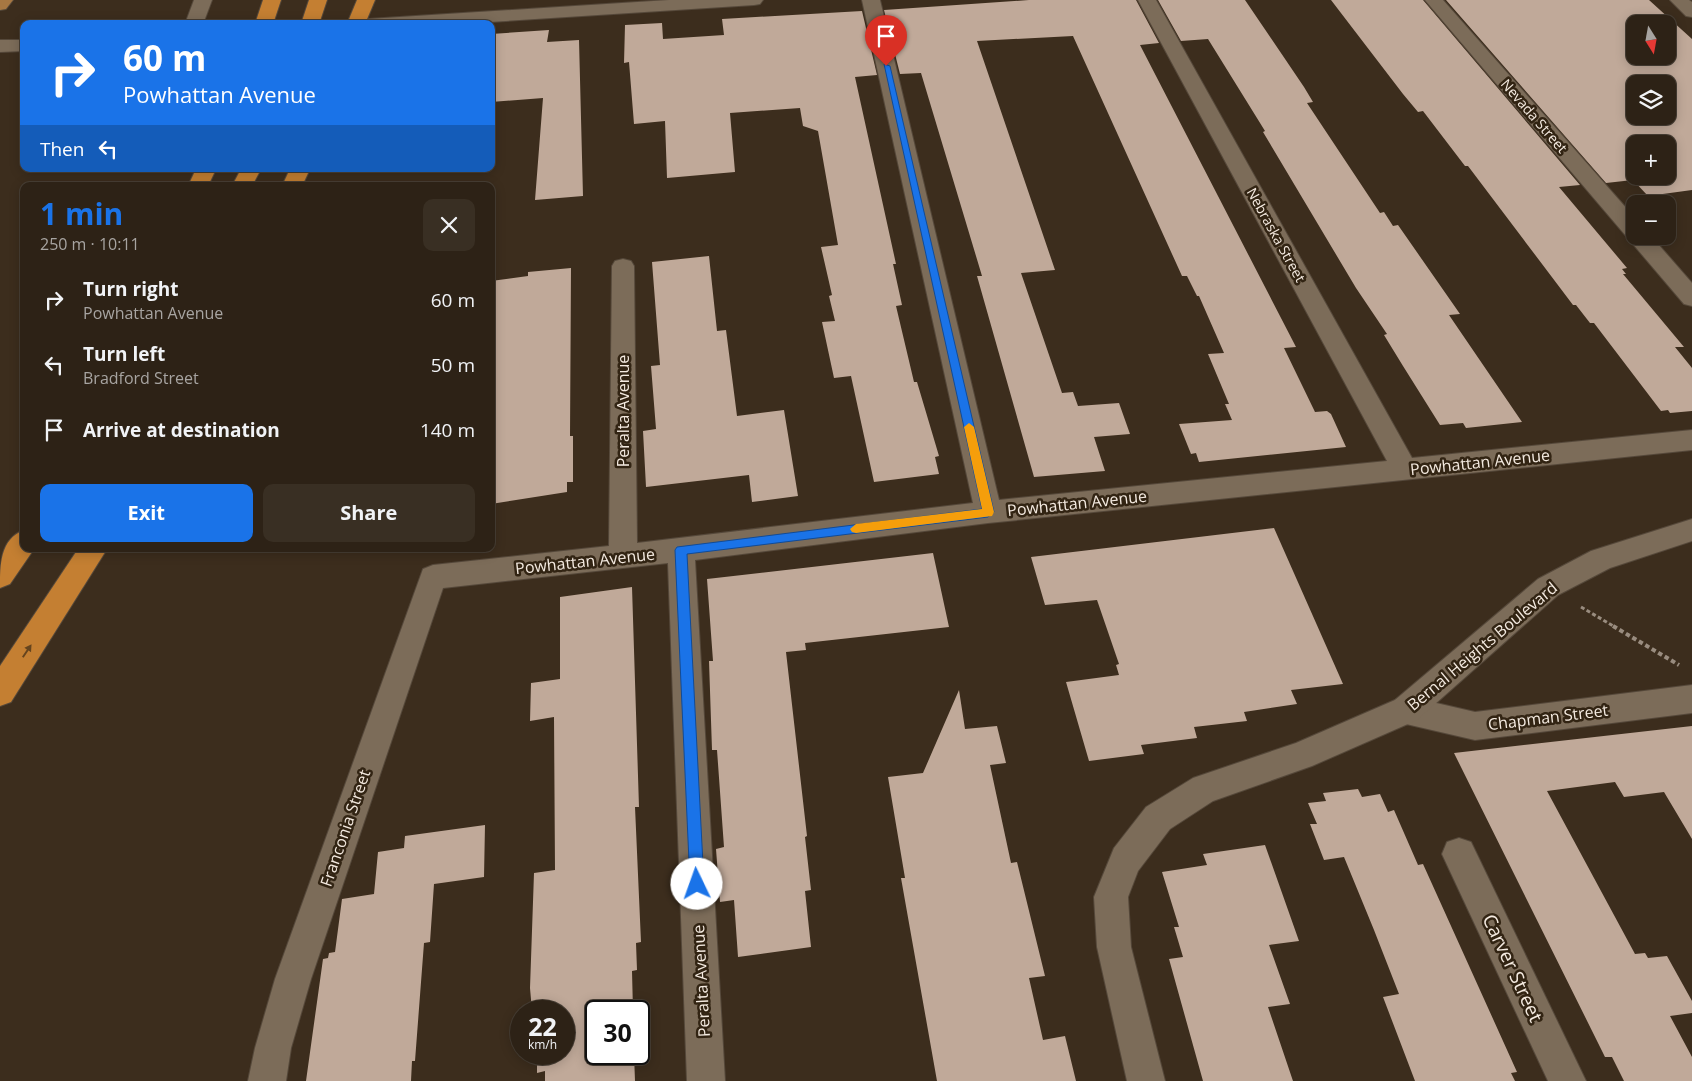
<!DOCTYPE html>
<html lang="en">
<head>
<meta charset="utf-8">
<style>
	body { margin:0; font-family:"Open Sans",sans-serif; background:#392f23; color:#f1f3f6; height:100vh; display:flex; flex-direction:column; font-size:19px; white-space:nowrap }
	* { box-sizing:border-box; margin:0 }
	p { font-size:16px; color:#a7a4a1 }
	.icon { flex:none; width:28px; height:28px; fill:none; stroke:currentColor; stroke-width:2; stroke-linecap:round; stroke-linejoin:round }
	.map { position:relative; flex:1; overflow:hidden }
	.details { position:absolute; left:20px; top:182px; width:475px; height:370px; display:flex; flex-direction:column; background:#2d2216; border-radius:10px; box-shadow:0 2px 12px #0003,0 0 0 1px #483f35 }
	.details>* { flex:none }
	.guide { position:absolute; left:20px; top:20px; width:475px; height:152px; border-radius:10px; box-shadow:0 2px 12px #0003,0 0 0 1px #483f35; background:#1a73e8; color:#fff; overflow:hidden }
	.needle { width:32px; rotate:169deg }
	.controls { position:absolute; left:1626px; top:15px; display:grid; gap:10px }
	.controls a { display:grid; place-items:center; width:50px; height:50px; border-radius:10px; background:#2d2216; box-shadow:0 2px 12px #0003,0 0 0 1px #483f35; font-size:25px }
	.speed { position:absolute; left:510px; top:1000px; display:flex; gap:10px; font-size:25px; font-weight:700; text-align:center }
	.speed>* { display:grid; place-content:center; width:65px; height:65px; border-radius:50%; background:#2d2216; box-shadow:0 2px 12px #0003,0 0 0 1px #483f35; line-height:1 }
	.speed small { font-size:12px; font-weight:400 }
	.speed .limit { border:2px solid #111; border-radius:8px; background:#fff; color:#111 }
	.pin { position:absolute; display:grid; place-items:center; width:42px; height:42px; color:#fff; margin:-51px -21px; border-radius:50% 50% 50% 0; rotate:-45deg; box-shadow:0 0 5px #0007 }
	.pin .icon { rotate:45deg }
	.me { position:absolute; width:55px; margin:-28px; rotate:357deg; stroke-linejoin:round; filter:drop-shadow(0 0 4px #0008) }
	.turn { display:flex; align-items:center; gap:18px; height:105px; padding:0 20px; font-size:22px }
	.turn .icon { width:65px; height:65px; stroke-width:2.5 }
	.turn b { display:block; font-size:35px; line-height:42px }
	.then { display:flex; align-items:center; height:48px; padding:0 20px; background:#0003; gap:10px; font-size:19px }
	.round { display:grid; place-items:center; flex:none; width:52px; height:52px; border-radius:10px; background:#392f23 }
	.overview { display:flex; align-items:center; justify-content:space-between; height:85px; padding:0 20px }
	h1 { font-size:30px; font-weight:700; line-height:38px; color:#1a73e8 }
	.cta { display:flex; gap:10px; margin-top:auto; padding:10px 20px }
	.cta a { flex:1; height:58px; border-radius:10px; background:#1a73e8; color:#fff; font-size:20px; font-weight:700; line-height:58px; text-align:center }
	.cta a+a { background:#392f23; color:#f1f3f6 }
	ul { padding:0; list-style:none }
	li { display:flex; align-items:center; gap:15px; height:65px; padding:0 20px }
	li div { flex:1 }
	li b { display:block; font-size:19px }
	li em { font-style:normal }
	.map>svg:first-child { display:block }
</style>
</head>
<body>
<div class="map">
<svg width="1692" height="1081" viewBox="0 0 1692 1081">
	<rect width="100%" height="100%" fill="#3c2d1d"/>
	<g fill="#c0a999" fill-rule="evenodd">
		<path d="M 1029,0 L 1136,0 L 1159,43 L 1140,45 L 1296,347 L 1284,348 L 1315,412 L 1327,411 L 1331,414 L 1346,447 L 1199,462 L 1196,453 L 1191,454 L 1179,424 L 1232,420 L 1225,404 L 1229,404 L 1208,354 L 1224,353 L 1199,296 L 1197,296 L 1187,276 L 1182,276 L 1073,36 L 977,41 L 1055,270 L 1021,273 L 1062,393 L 1073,392 L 1078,406 L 1119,403 L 1130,434 L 1094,437 L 1105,471 L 1034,477 L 977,276 L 982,276 L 921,73 L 900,74 L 884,10 Z"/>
		<path d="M 1158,0 L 1245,0 L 1304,87 L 1313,102 L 1307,103 L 1380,213 L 1384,212 L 1393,226 L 1398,225 L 1460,314 L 1449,315 L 1522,422 L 1466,428 L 1463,423 L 1440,425 L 1403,366 L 1384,335 L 1387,334 L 1356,288 L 1263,132 L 1265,131 L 1208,39 L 1181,41 Z"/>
		<path d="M 1331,0 L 1423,0 L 1580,185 L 1559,187 L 1627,268 L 1622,269 L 1626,274 L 1623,274 L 1684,347 L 1675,347 L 1692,368 L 1692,411 L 1670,413 L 1668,410 L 1661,411 L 1594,323 L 1590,323 L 1576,305 L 1573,305 L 1468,166 L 1465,166 L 1423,111 L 1418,112 L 1403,94 Z"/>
		<path d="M 1446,0 L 1649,0 L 1692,39 L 1692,190 L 1648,196 L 1633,180 L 1606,183 ZM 1635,24 L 1668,24 L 1668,56 L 1635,56 ZM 1635,84 L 1668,84 L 1668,116 L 1635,116 ZM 1635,144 L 1668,144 L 1668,176 L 1635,176 Z"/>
		<path d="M 862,11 L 877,75 L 855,77 L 896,264 L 893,264 L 902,305 L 896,306 L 914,382 L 917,382 L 939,456 L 935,457 L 939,474 L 874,482 L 851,376 L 834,378 L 822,322 L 835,321 L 829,296 L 832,295 L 821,247 L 838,245 L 818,131 L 803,126 L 800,108 L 730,113 L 735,172 L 667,178 L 665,121 L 634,124 L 629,62 L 624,63 L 625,25 L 662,23 L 663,39 L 724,35 L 722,19 Z"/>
		<path d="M 549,30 L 547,42 L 579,40 L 583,196 L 535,200 L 543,98 L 491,102 L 491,34 Z"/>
		<path d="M 709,256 L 717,331 L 726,330 L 737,416 L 784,410 L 798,496 L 752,502 L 749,475 L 646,487 L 643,431 L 656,429 L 651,366 L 660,365 L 652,262 Z"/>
		<path d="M 571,268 L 570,436 L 573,436 L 573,482 L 567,482 L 567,492 L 491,504 L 491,281 L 528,276 L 528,272 Z"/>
		<path d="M 1274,528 L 1343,684 L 1291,690 L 1297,704 L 1244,712 L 1247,721 L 1194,727 L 1197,738 L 1141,745 L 1144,754 L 1089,761 L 1066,682 L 1119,675 L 1116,665 L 1119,664 L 1097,600 L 1045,605 L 1031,557 Z"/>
		<path d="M 933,553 L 949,627 L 805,643 L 806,650 L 786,652 L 807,836 L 805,837 L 811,890 L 805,891 L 811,947 L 738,957 L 734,900 L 720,902 L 716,849 L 724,847 L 717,750 L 712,750 L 709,661 L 713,661 L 707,579 Z"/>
		<path d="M 632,587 L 639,807 L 635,807 L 641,942 L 636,943 L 637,970 L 632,971 L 633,1011 L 596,1011 L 596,1054 L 634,1054 L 635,1081 L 545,1081 L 545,1071 L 537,1073 L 537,1054 L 564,1054 L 564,1011 L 532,1011 L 530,988 L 534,873 L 555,870 L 554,717 L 530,721 L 531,683 L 560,679 L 560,597 Z"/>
		<path d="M 959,690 L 965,729 L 997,726 L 1006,763 L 990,765 L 1011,863 L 1017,862 L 1045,976 L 1029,978 L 1043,1040 L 1065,1036 L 1076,1081 L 937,1081 L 901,878 L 905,878 L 888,777 L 923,773 Z"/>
		<path d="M 1692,726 L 1692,839 L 1664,792 L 1624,797 L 1615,782 L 1547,791 L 1635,954 L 1645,953 L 1648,958 L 1667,956 L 1692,1001 L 1692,1013 L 1670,1016 L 1692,1057 L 1692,1081 L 1624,1081 L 1612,1057 L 1605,1057 L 1454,753 Z"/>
		<path d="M 1358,789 L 1362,797 L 1380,794 L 1388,812 L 1394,810 L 1418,865 L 1423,864 L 1517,1072 L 1511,1073 L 1515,1081 L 1415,1081 L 1383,997 L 1399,994 L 1374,930 L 1344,857 L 1324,860 L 1310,824 L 1317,824 L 1308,803 L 1326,801 L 1323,793 Z"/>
		<path d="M 485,825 L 484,877 L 434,884 L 430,942 L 424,943 L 415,1061 L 412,1061 L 411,1081 L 306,1081 L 323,959 L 328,958 L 329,953 L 335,952 L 342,899 L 374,894 L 378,852 L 404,848 L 405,836 Z"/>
		<path d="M 1265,845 L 1299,941 L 1269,945 L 1290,1004 L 1268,1007 L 1293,1081 L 1203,1081 L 1169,959 L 1183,957 L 1174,927 L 1179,927 L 1162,872 L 1207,865 L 1203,854 Z"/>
	</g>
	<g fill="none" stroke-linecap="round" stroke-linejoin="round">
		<g stroke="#55483a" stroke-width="2">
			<g id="minor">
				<path d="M 194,0 L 212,0 L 203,24 L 185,24 Z"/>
				<path d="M 862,0 L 880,0 L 999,500 L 1387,461 L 1138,0 L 1156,0 L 1412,458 L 1692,430 L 1692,450 L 988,523 L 695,560 L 725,1081 L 687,1081 L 668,563 L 443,588 L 311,979 L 291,1048 L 286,1081 L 248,1081 L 255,1048 L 275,979 L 423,569 L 433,565 L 609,546 L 612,266 L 615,261 L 623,259 L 631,261 L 634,266 L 637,543 L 973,503 Z"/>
				<path d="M 1670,0 L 1689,0 L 1692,2 L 1692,17 L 1686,16 Z"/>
				<path d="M 1692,685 L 1692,713 L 1475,740 L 1406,724 L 1395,720 L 1391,710 L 1395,700 L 1406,696 L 1475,712 Z"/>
				<path d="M 1459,838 L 1471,842 L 1586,1081 L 1548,1081 L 1442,854 L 1447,842 Z"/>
			</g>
		</g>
		<g stroke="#55483a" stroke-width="2">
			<g id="tertiary">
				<path d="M 669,0 L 763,0 L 760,4 L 754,5 L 458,24 L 359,24 L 362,20 L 368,19 Z"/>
				<path d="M 1425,0 L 1443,0 L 1635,218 L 1635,236 L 1651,236 L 1692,283 L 1692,306 L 1684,304 Z"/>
				<path d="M 0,40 L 24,40 L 24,51 L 0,52 Z"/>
				<path d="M 1692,519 L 1692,541 L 1610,568 L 1558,595 L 1417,720 L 1312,766 L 1213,801 L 1170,829 L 1138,871 L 1128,897 L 1131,947 L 1165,1081 L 1127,1081 L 1097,947 L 1094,897 L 1114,848 L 1146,807 L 1193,778 L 1296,743 L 1395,700 L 1538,579 L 1591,551 Z"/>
			</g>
		</g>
		<g stroke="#55483a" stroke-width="2">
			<path id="primary" d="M 0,0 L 13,0 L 6,9 L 0,10 Z"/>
		</g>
		<g stroke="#55483a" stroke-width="2">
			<g id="motorway">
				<path d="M 263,0 L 281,0 L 273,24 L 255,24 Z"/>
				<path d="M 309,0 L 327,0 L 319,24 L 301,24 Z"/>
				<path d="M 357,0 L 375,0 L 365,24 L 347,24 Z"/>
				<path d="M 196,169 L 216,169 L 208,186 L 188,186 Z"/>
				<path d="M 241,169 L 261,169 L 252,186 L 232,186 Z"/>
				<path d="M 290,169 L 310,169 L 302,186 L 282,186 Z"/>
				<path d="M 24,530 L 24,549 L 34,549 L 10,584 L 0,588 C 0,565 0,539 24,530 Z"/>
				<path d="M 78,549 L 107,549 L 11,702 L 0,706 L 0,666 Z"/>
			</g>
		</g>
		<path stroke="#998c7f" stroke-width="3" stroke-dasharray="4 2.5" stroke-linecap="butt" d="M 1581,607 L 1615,627"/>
		<path stroke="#998c7f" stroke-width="4" stroke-dasharray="4.5 3" stroke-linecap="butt" d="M 1613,626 L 1679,665"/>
		<use href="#minor" fill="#7c6c59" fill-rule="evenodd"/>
		<use href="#tertiary" fill="#7c6c59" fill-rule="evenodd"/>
		<use href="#primary" fill="#a77742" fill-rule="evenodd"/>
		<use href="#motorway" fill="#c47f32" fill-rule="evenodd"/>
	</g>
	<defs><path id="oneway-solid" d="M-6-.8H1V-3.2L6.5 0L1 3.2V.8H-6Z" transform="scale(1.25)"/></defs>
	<use fill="#65441e" href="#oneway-solid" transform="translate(27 651) rotate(-56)"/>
	<path fill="#1a73e8" stroke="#114b97" d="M 884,64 L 890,66 L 994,512 L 988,517 L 687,554 L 704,884 L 702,889 L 697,891 L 692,889 L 690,884 L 675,550 L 677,547 L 982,509 Z"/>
	<path fill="#f59e0b" d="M 969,423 L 974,427 L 994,512 L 992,516 L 856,533 L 852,532 L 850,529 L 856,524 L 982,509 L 964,427 Z"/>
	<g text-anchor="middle" stroke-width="5" stroke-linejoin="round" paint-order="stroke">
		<g font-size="14" fill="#f4eae0" stroke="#322413">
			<text transform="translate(1534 116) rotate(49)" y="5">Nevada Street</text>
			<text transform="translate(1276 235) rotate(61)" y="5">Nebraska Street</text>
		</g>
		<g font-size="16" fill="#f4eae0" stroke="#322413">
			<text transform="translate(623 411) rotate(-90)" y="6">Peralta Avenue</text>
			<text transform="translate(1480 462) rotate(-6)" y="6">Powhattan Avenue</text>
			<text transform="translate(1077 503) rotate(-6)" y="6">Powhattan Avenue</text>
			<text transform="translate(585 561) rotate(-6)" y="6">Powhattan Avenue</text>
			<text transform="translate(1482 646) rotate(-40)" y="6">Bernal Heights Boulevard</text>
			<text transform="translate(1548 717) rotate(-7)" y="6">Chapman Street</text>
			<text transform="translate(345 828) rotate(-71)" y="6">Franconia Street</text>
			<text transform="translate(701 981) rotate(-93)" y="6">Peralta Avenue</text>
		</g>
		<g font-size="19" fill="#f4eae0" stroke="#322413">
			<text transform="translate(1513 968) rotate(65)" y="7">Carver Street</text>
		</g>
	</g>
</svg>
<div class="controls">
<a><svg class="needle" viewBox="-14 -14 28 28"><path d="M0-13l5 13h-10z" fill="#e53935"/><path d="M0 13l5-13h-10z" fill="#a7a4a1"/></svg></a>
<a><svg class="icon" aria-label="layers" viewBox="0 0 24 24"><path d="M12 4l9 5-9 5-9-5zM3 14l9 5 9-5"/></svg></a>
<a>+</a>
<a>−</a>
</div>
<div class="speed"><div>22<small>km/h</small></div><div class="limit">30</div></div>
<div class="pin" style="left:886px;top:66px;background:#d93025"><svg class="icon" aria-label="arrive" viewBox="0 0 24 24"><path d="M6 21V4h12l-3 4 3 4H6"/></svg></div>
<svg class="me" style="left:697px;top:884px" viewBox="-20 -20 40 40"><circle r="19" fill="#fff"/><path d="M0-13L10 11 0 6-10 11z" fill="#1a73e8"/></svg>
<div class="guide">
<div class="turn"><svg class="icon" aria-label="right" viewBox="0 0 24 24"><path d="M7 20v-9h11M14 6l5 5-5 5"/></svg><div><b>60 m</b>Powhattan Avenue</div></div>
<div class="then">Then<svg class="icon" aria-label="left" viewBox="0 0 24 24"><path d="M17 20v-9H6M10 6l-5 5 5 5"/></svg></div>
</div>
<section class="details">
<div class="overview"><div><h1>1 min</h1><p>250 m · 10:11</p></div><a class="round"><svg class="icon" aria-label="close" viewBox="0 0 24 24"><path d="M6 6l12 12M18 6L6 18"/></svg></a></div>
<ul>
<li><svg class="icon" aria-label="right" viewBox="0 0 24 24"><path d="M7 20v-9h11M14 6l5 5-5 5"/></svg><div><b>Turn right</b><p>Powhattan Avenue</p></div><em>60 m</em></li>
<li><svg class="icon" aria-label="left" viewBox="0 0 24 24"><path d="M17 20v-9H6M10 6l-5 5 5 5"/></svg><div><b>Turn left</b><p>Bradford Street</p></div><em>50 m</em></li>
<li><svg class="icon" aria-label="arrive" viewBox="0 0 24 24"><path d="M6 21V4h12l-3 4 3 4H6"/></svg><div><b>Arrive at destination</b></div><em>140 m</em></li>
</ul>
<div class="cta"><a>Exit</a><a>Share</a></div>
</section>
</div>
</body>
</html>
